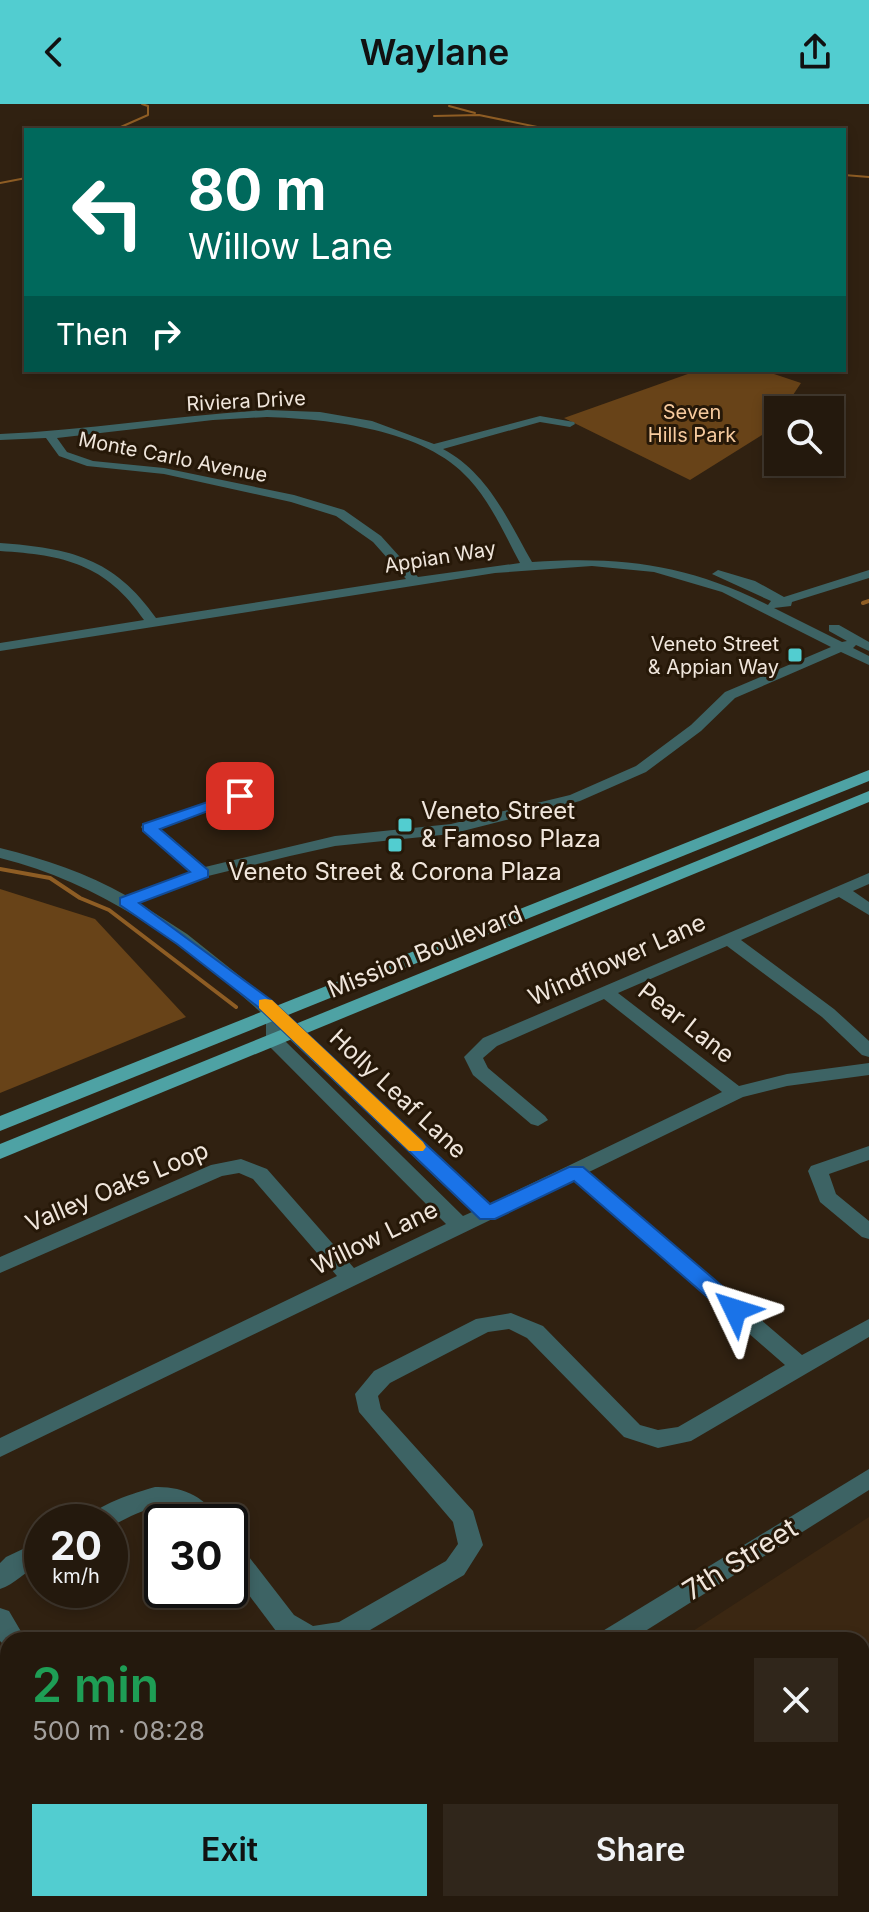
<!DOCTYPE html>
<html lang="en">
<head>
<meta charset="utf-8">
<style>
	body { margin:0; font-family:Inter,sans-serif; background:#30261b; color:#f1f3f6; height:100vh; display:flex; flex-direction:column; font-size:30px; white-space:nowrap }
	* { box-sizing:border-box; margin:0 }
	p { font-size:26px; color:#a3a09d }
	.icon { flex:none; width:44px; height:44px; fill:none; stroke:currentColor; stroke-width:2; stroke-linecap:round; stroke-linejoin:round }
	.map { position:relative; flex:1; overflow:hidden }
	.side { position:absolute; left:0px; top:1528px; width:870px; height:280px; display:flex; flex-direction:column; background:#24190d; border-radius:24px 24px 0 0; box-shadow:0 4px 12px #0003,0 0 0 2px #41382e }
	.side>* { flex:none }
	.top-card { position:absolute; left:24px; top:24px; width:822px; height:244px; border-radius:0px; box-shadow:0 4px 12px #0003,0 0 0 2px #41382e; background:#00695c; color:#fff; overflow:hidden }
	.fabs { position:absolute; left:764px; top:292px; display:grid; gap:16px }
	.fabs a { display:grid; place-items:center; width:80px; height:80px; border-radius:0px; background:#24190d; box-shadow:0 4px 12px #0003,0 0 0 2px #41382e; font-size:40px }
	.speed { position:absolute; left:24px; top:1400px; display:flex; gap:16px; font-size:40px; font-weight:700; text-align:center }
	.speed>* { display:grid; place-content:center; width:104px; height:104px; border-radius:50%; background:#24190d; box-shadow:0 4px 12px #0003,0 0 0 2px #41382e; line-height:1 }
	.speed small { font-size:20px; font-weight:400 }
	.speed .limit { border:4px solid #111; border-radius:12px; background:#fff; color:#111 }
	.pin { position:absolute; display:grid; place-items:center; width:68px; height:68px; color:#fff; margin:-34px; border-radius:16px; box-shadow:0 4px 12px #0006 }
	.me { position:absolute; width:88px; margin:-44px; rotate:311deg; stroke-linejoin:round; filter:drop-shadow(0 0 6px #0008) }
	.turn { display:flex; align-items:center; gap:28px; height:168px; padding:0 32px; font-size:36px }
	.turn .icon { width:104px; height:104px; stroke-width:2.5 }
	.turn b { display:block; font-size:56px; line-height:68px }
	.then { display:flex; align-items:center; height:76px; padding:0 32px; background:#0003; gap:16px; font-size:30px }
	.round { display:grid; place-items:center; flex:none; width:84px; height:84px; border-radius:0px; background:#30261b }
	.headline { display:flex; align-items:center; justify-content:space-between; height:136px; padding:0 32px }
	h1 { font-size:48px; font-weight:600; line-height:60px; color:#1e9e55 }
	.cta { display:flex; gap:16px; margin-top:auto; padding:16px 32px }
	.cta a { flex:1; height:92px; border-radius:0px; background:#52cdd0; color:#111; font-size:32px; font-weight:600; line-height:92px; text-align:center }
	.cta a+a { background:#30261b; color:#f1f3f6 }
	header { display:flex; justify-content:space-between; align-items:center; height:104px; padding:0 32px; background:#52cdd0; color:#111; font-size:36px; font-weight:600 }
	.map>svg:first-child { display:block }
</style>
</head>
<body>
<header><svg class="icon" aria-label="back" viewBox="0 0 24 24"><path d="M15 5l-7 7 7 7"/></svg>Waylane<svg class="icon" aria-label="share" viewBox="0 0 24 24"><path d="M12 15V3M7 8l5-5 5 5M5 13v7h14v-7"/></svg></header>
<div class="map">
<svg width="869" height="1808" viewBox="0 0 869 1808">
	<rect width="100%" height="100%" fill="#302111"/>
	<path fill="#3b2712" d="M 869,1413 L 869,1808 L 258,1808 L 270,1800 L 862,1800 L 862,1536 L 679,1536 Z"/>
	<g fill="#684318">
		<path d="M 699,266 L 762,266 L 801,279 L 783,306 L 778,306 L 778,314 L 770,326 L 690,376 L 564,314 Z"/>
		<path d="M 0,785 L 95,815 L 186,913 L 0,989 Z"/>
	</g>
	<g fill="none" stroke-linecap="round" stroke-linejoin="round">
		<g stroke="#8e5d24" stroke-width="2">
			<path d="M 449,2 L 475,9"/>
			<path d="M 434,12 L 479,11 L 552,26"/>
			<path d="M 114,26 L 148,11 L 148,2 L 142,0"/>
			<path d="M 844,71 L 869,73"/>
			<path d="M 0,79 L 26,74"/>
		</g>
		<g stroke="#8e5d24" stroke-width="4">
			<path d="M 863,499 L 869,497"/>
			<path d="M 0,765 L 50,774 L 80,794 L 109,806 L 236,903"/>
		</g>
		<g fill="#3d6364" fill-rule="evenodd">
			<path d="M 267,306 L 320,308 L 372,317 L 434,340 L 540,312 L 574,318 L 575,320 L 570,323 L 540,318 L 443,345 C 488,369 508,416 532,458 C 621,452 687,460 768,501 L 771,497 L 712,470 L 718,466 L 755,477 L 784,493 L 869,466 L 869,474 L 792,498 L 791,502 L 774,504 L 842,538 L 847,537 L 829,527 L 829,521 L 839,521 L 869,538 L 869,547 L 856,541 L 853,544 L 869,552 L 869,561 L 841,548 L 735,594 L 701,627 L 646,668 L 580,697 L 451,730 L 335,742 L 290,752 L 208,772 L 139,799 L 187,830 L 281,905 L 489,1100 L 722,988 L 604,895 L 497,942 L 483,954 L 488,964 L 545,1012 L 548,1016 L 538,1022 L 531,1020 L 473,971 L 464,953 L 483,934 L 869,769 L 869,780 L 853,787 L 869,798 L 869,811 L 839,793 L 741,836 L 834,905 L 869,937 L 869,953 L 862,951 L 822,913 L 727,842 L 618,889 L 739,982 L 787,970 L 869,959 L 869,971 L 787,982 L 743,993 L 589,1068 L 802,1251 L 869,1215 L 869,1233 L 691,1337 L 658,1344 L 624,1333 L 527,1234 L 509,1225 L 488,1228 L 390,1279 L 378,1292 L 381,1305 L 473,1407 L 483,1441 L 464,1471 L 353,1536 L 293,1536 L 276,1527 L 230,1466 L 230,1437 L 239,1440 L 294,1511 L 313,1522 L 339,1518 L 446,1457 L 458,1440 L 453,1418 L 359,1308 L 355,1290 L 374,1267 L 476,1215 L 511,1209 L 543,1222 L 640,1321 L 658,1326 L 678,1323 L 785,1261 L 573,1076 L 0,1353 L 0,1334 L 337,1172 L 253,1075 L 239,1069 L 222,1072 L 0,1169 L 0,1153 L 211,1061 L 241,1055 L 267,1065 L 354,1164 L 446,1120 L 268,941 L 266,937 L 266,913 C 188,842 104,780 0,754 L 0,744 C 45,755 86,769 127,792 L 191,768 L 143,726 L 141,723 L 143,720 L 240,687 L 245,689 L 248,692 L 245,695 L 160,724 L 205,763 L 335,732 L 451,720 L 570,691 L 636,662 L 691,621 L 725,588 L 831,543 L 722,488 L 654,468 L 592,462 L 495,469 L 0,547 L 0,539 L 144,516 C 106,460 64,451 0,447 L 0,439 C 70,444 114,454 156,514 L 406,475 L 373,438 L 336,412 L 291,398 L 164,370 L 87,362 L 59,352 L 46,334 L 0,336 L 0,330 C 89,326 178,311 267,306 ZM 267,313 C 329,315 425,325 469,375 C 491,399 505,431 520,459 L 418,473 L 381,432 L 344,406 L 294,391 L 164,364 L 93,357 L 67,348 L 57,334 L 213,316 ZM 284,930 L 472,1108 L 463,1112 L 284,936 Z"/>
			<path d="M 869,1042 L 869,1056 L 829,1070 L 836,1090 L 869,1117 L 869,1135 L 862,1133 L 820,1098 L 808,1067 L 811,1062 Z"/>
			<path d="M 869,1365 L 869,1386 L 631,1536 L 597,1536 L 601,1528 Z"/>
			<path d="M 155,1383 C 182,1382 207,1393 220,1418 L 193,1418 C 167,1390 139,1408 110,1423 L 110,1418 L 85,1418 C 94,1401 137,1388 155,1383 Z"/>
			<path d="M 42,1436 L 42,1458 C 27,1466 14,1481 0,1485 L 0,1459 L 6,1453 Z"/>
			<path d="M 0,1504 L 9,1507 L 26,1536 L 8,1536 L 8,1545 L 0,1537 Z"/>
			<path d="M 8,1710 L 8,1738 L 0,1741 L 0,1713 Z"/>
			<path d="M 164,1800 L 202,1800 L 199,1808 L 161,1808 Z"/>
		</g>
		<g fill="#4ea2a4" fill-rule="evenodd">
			<path d="M 869,666 L 869,677 L 0,1027 L 0,1012 Z"/>
			<path d="M 869,687 L 869,698 L 0,1055 L 0,1040 Z"/>
		</g>
	</g>
	<path fill="#1a73e8" stroke="#114b97" stroke-width="2" d="M 234,689 L 248,692 L 160,725 L 208,766 L 208,773 L 139,799 L 271,896 L 490,1100 L 569,1063 L 583,1063 L 743,1200 L 746,1206 L 743,1211 L 728,1211 L 574,1077 L 495,1115 L 480,1115 L 258,903 L 177,840 L 120,801 L 120,794 L 190,768 L 143,727 L 143,720 Z"/>
	<path fill="#f59e0b" d="M 265,895 L 272,896 L 423,1038 L 426,1043 L 423,1047 L 409,1047 L 259,904 L 259,896 Z"/>
	<g fill="#52cdd0" stroke="#261808" stroke-width="3">
		<rect x="787" y="543" width="16" height="16" rx="4"/>
		<rect x="397" y="713" width="16" height="16" rx="4"/>
		<rect x="387" y="733" width="16" height="16" rx="4"/>
	</g>
	<g text-anchor="middle" stroke-width="6" stroke-linejoin="round" paint-order="stroke">
		<g font-size="20" fill="#f0e6dc" stroke="#261808">
			<text transform="translate(246 297) rotate(-3)" y="7">Riviera Drive</text>
			<text transform="translate(173 353) rotate(11)" y="7">Monte Carlo Avenue</text>
			<text transform="translate(440 453) rotate(-9)" y="7">Appian Way</text>
		</g>
		<g font-size="20" fill="#f6ca9e" stroke="#261808">
			<text x="692" y="315">Seven<tspan x="692" dy="23">Hills Park</tspan></text>
		</g>
		<g font-size="20" fill="#f0e6dc" stroke="#261808" text-anchor="end">
			<text x="779" y="547">Veneto Street<tspan x="779" dy="23">&amp; Appian Way</tspan></text>
		</g>
		<g font-size="24" fill="#f0e6dc" stroke="#261808" text-anchor="start">
			<text x="421" y="715">Veneto Street<tspan x="421" dy="28">&amp; Famoso Plaza</tspan></text>
			<text x="395" y="776" text-anchor="middle">Veneto Street &amp; Corona Plaza</text>
		</g>
		<g font-size="24" fill="#f0e6dc" stroke="#261808">
			<text transform="translate(425 848) rotate(-22)" y="8">Mission Boulevard</text>
			<text transform="translate(617 856) rotate(-24)" y="8">Windflower Lane</text>
			<text transform="translate(686 919) rotate(38)" y="8">Pear Lane</text>
			<text transform="translate(398 990) rotate(43)" y="8">Holly Leaf Lane</text>
			<text transform="translate(117 1083) rotate(-23)" y="8">Valley Oaks Loop</text>
			<text transform="translate(375 1134) rotate(-26)" y="8">Willow Lane</text>
		</g>
		<g font-size="28" fill="#f0e6dc" stroke="#261808">
			<text transform="translate(740 1455) rotate(-32)" y="10">7th Street</text>
		</g>
	</g>
</svg>
<div class="fabs">
<a><svg class="icon" aria-label="search" viewBox="0 0 24 24"><circle cx="10" cy="10" r="6"/><path d="M15 15l6 6"/></svg></a>
</div>
<div class="speed"><div>20<small>km/h</small></div><div class="limit">30</div></div>
<div class="pin" style="left:240px;top:692px;background:#d93025"><svg class="icon" aria-label="arrive" viewBox="0 0 24 24"><path d="M6 21V4h12l-3 4 3 4H6"/></svg></div>
<svg class="me" style="left:735px;top:1206px" viewBox="-20 -20 40 40"><path d="M0-17L14 15 0 8-14 15z" fill="#1a73e8" stroke="#fff" stroke-width="4"/></svg>
<div class="top-card">
<div class="turn"><svg class="icon" aria-label="left" viewBox="0 0 24 24"><path d="M17 20v-9H6M10 6l-5 5 5 5"/></svg><div><b>80 m</b>Willow Lane</div></div>
<div class="then">Then<svg class="icon" aria-label="right" viewBox="0 0 24 24"><path d="M7 20v-9h11M14 6l5 5-5 5"/></svg></div>
</div>
<section class="side">
<div class="headline"><div><h1>2 min</h1><p>500 m · 08:28</p></div><a class="round"><svg class="icon" aria-label="close" viewBox="0 0 24 24"><path d="M6 6l12 12M18 6L6 18"/></svg></a></div>
<div class="cta"><a>Exit</a><a>Share</a></div>
</section>
</div>
</body>
</html>
